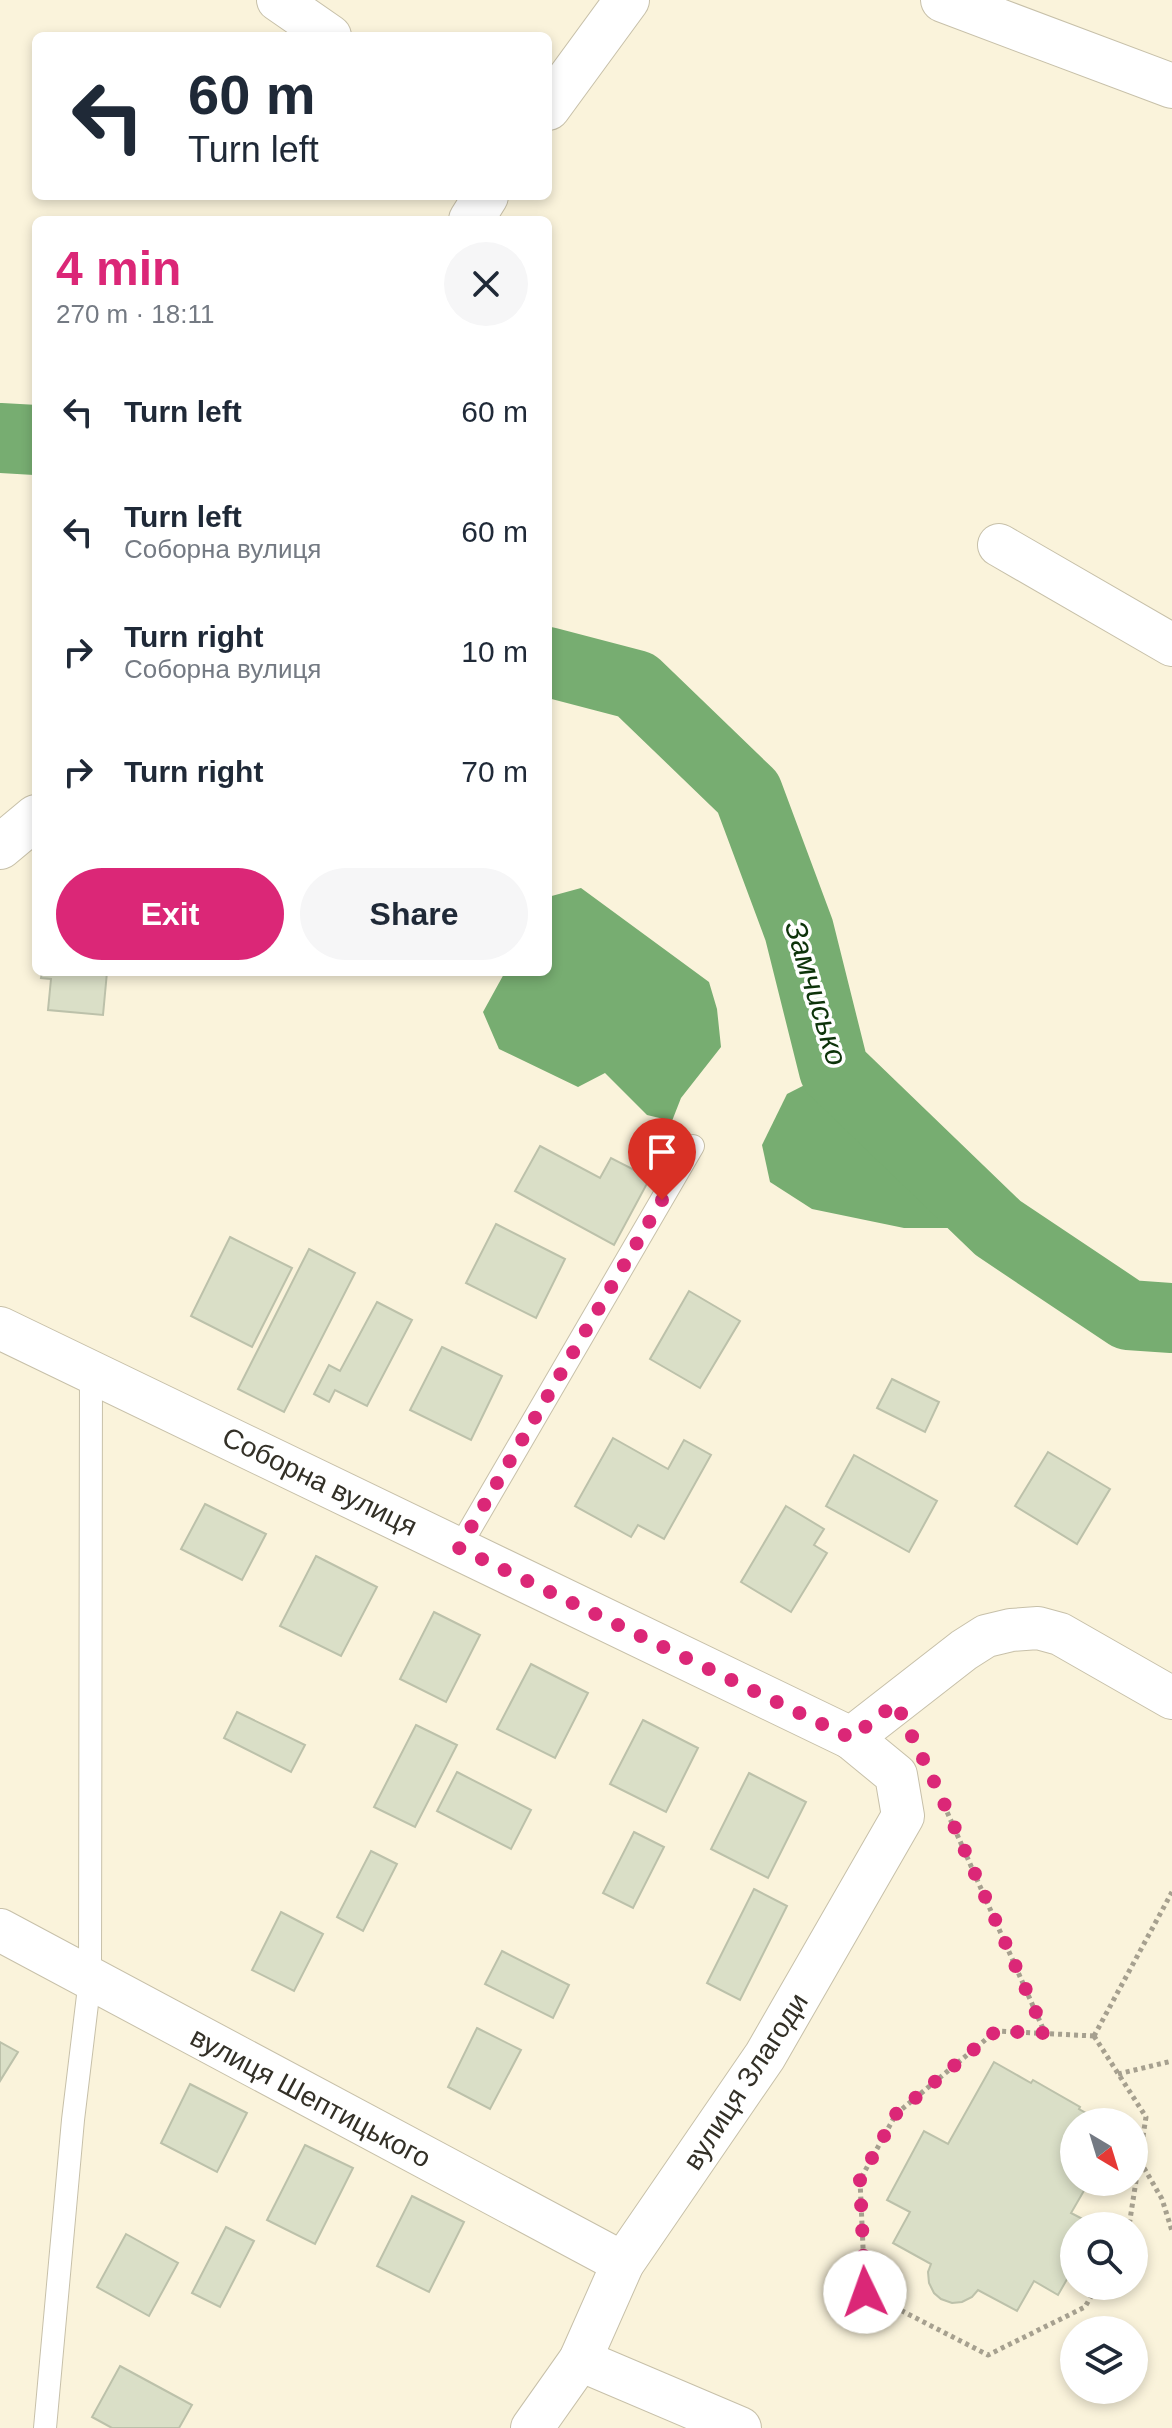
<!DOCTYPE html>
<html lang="en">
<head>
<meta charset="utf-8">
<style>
	body { margin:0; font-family:Helvetica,sans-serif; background:#f6f6f7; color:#1f2937; height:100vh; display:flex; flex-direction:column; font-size:30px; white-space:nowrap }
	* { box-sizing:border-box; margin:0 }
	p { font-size:26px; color:#747a83 }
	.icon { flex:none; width:44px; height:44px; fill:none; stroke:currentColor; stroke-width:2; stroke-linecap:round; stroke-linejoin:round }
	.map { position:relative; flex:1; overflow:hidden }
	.sheet { position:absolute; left:32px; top:216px; width:520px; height:760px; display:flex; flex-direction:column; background:#fff; border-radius:12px; box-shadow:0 4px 12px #0003 }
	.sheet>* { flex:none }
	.guide { position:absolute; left:32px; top:32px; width:520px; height:168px; border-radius:12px; box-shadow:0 4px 12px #0003; background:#fff; color:#1f2937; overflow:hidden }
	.needle { width:52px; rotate:142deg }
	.buttons { position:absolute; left:1060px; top:2108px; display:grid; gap:16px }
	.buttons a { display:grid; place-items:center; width:88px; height:88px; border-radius:50%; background:#fff; box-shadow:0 4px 12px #0003; font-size:40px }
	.pin { position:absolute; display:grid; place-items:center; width:68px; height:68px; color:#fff; margin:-82px -34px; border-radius:50% 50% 50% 0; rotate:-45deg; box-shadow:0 0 8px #0007 }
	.pin .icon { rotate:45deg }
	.me { position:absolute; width:88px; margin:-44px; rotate:357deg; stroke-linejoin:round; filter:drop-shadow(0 0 6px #0008) }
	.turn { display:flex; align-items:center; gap:28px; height:168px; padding:0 24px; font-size:36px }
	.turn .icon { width:104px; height:104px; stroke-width:2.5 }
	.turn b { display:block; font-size:56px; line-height:68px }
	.round { display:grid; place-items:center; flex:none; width:84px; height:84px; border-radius:42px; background:#f6f6f7 }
	.summary { display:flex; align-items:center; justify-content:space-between; height:136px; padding:0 24px }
	h1 { font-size:48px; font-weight:800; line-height:60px; color:#db2777 }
	.button { display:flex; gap:16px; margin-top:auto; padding:16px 24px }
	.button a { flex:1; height:92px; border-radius:48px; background:#db2777; color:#fff; font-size:32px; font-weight:800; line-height:92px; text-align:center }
	.button a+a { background:#f6f6f7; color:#1f2937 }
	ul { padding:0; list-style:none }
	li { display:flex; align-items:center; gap:24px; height:120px; padding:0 24px }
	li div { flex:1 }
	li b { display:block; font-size:30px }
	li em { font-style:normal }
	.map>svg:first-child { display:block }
</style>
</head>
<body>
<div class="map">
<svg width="1172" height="2428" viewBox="0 0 1172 2428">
	<rect width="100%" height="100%" fill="#faf3db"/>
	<g fill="#77ad71">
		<path d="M 581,888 L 709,982 L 717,1009 L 721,1047 L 681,1098 L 672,1121 L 647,1115 L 605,1073 L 578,1087 L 499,1049 L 483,1012 L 505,972 L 548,972 L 548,897 Z"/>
		<path d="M 834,1070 L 944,1152 L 998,1228 L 904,1228 L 812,1209 L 770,1182 L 762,1145 L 787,1094 Z"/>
	</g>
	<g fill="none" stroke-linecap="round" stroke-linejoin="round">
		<g stroke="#77ad71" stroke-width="70">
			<path d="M 0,438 L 36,440"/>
			<path d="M 548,662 L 636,685 L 748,793 L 799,930 L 834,1070 L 998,1228 L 1128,1315 L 1172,1318"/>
		</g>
	</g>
	<g fill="#dadfc7" stroke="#bcc1aa" stroke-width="2">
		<path d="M 42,972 L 107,972 L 103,1015 L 48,1010 L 51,979 L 41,978 Z"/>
		<path d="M 540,1146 L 600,1178 L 611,1158 L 650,1178 L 614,1245 L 515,1191 Z"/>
		<path d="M 496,1224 L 565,1259 L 536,1318 L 466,1283 Z"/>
		<path d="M 230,1237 L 292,1268 L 252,1347 L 191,1316 Z"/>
		<path d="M 309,1249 L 355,1273 L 284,1412 L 238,1389 Z"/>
		<path d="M 689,1291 L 740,1321 L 700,1388 L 650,1359 Z"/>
		<path d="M 377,1302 L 412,1320 L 367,1406 L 335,1390 L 329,1402 L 314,1394 L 329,1365 L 340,1371 Z"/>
		<path d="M 442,1347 L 502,1376 L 471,1440 L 410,1410 Z"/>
		<path d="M 892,1379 L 939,1402 L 925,1432 L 877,1408 Z"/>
		<path d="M 613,1438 L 668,1469 L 684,1440 L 711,1455 L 664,1539 L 638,1525 L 631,1537 L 575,1506 Z"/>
		<path d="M 1048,1452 L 1110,1489 L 1077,1544 L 1015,1506 Z"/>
		<path d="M 854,1455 L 937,1501 L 909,1552 L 826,1506 Z"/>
		<path d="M 205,1504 L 266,1534 L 242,1580 L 181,1549 Z"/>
		<path d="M 786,1506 L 824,1529 L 814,1545 L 827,1553 L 791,1612 L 741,1582 Z"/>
		<path d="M 316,1556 L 377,1587 L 341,1656 L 280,1626 Z"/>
		<path d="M 434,1612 L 480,1635 L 446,1702 L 400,1679 Z"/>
		<path d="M 531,1664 L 588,1693 L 555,1758 L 497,1729 Z"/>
		<path d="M 237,1712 L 305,1745 L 291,1772 L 224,1738 Z"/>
		<path d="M 643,1720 L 698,1748 L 666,1812 L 610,1784 Z"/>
		<path d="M 416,1725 L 457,1745 L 415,1827 L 374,1807 Z"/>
		<path d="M 457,1772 L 531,1810 L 511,1849 L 437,1811 Z"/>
		<path d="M 749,1773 L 806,1802 L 768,1878 L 711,1849 Z"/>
		<path d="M 634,1832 L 664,1847 L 633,1908 L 603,1893 Z"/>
		<path d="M 371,1851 L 397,1864 L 363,1931 L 337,1917 Z"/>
		<path d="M 754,1889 L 787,1906 L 740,2000 L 707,1983 Z"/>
		<path d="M 281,1912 L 323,1934 L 294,1991 L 252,1970 Z"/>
		<path d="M 502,1951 L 569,1985 L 553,2018 L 485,1984 Z"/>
		<path d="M 477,2028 L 521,2050 L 490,2109 L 448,2087 Z"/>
		<path d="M 0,2042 L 18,2052 L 0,2081 Z"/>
		<path d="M 994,2062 L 1031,2083 L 1033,2080 L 1080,2107 L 1079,2109 L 1102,2122 L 1074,2122 L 1074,2182 L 1089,2182 L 1071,2213 L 1096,2226 L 1074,2226 L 1074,2267 L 1058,2295 L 1034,2281 L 1017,2311 L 978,2290 L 972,2297 L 962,2302 L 952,2303 L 941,2299 L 934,2293 L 929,2283 L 928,2272 L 931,2264 L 893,2243 L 910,2212 L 887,2200 L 924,2131 L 948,2144 Z"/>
		<path d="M 190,2084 L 247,2113 L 217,2172 L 161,2143 Z"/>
		<path d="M 305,2145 L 353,2168 L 315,2244 L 267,2220 Z"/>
		<path d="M 412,2196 L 464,2222 L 429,2292 L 377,2266 Z"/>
		<path d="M 226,2227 L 254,2241 L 220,2307 L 192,2293 Z"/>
		<path d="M 126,2234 L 178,2263 L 149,2316 L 97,2287 Z"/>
		<path d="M 120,2366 L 192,2405 L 179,2428 L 112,2428 L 92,2417 Z"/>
	</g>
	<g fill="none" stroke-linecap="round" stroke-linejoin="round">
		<g stroke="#c7c0a9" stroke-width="24">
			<g id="service">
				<path d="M 459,1548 L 693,1146"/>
				<path d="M 45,2428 L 73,2120 L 90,1979 L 91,1370"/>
			</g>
		</g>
		<g stroke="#c7c0a9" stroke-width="44">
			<g id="minor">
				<path d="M 278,0 L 330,36"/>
				<path d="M 999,545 L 1172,645"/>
				<path d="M 0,1328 L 851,1738 L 964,1650 L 986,1636 L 1011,1630 L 1038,1628 L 1060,1634 L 1172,1698"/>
				<path d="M 0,1930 L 623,2263"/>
				<path d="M 580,2360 L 740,2428"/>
				<path d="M 532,2428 L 580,2360 L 623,2263 L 765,2056 L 903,1816 L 896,1775 L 851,1738"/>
			</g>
		</g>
		<g stroke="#c7c0a9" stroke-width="46">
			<g id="tertiary">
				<path d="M 943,0 L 1172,86"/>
				<path d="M 548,108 L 627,0"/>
				<path d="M 471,220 L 486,196"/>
				<path d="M 0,847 L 36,817"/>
			</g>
		</g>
		<g stroke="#a6a08f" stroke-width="5" stroke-dasharray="4 4" stroke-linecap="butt">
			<path d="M 944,1805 L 1045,2033"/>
			<path d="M 1094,2036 L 996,2031 L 896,2114 L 860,2180 L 865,2292 L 988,2355 L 1085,2307 L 1097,2286"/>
			<path d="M 1094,2036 L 1146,2117 L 1129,2226"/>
			<path d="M 1094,2036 L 1172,1892"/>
			<path d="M 1118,2074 L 1172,2061"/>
			<path d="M 1140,2161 L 1162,2199 L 1172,2231"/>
		</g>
		<use href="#service" stroke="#fff" stroke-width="22"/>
		<use href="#minor" stroke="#fff" stroke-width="42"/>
		<use href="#tertiary" stroke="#fff" stroke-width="44"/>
	</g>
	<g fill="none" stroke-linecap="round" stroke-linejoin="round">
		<path stroke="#db2777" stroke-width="14" stroke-dasharray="0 25.2" d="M 662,1200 L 459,1548 L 851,1738 L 896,1703 L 939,1792 L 1045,2033 L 996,2031 L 896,2114 L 860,2180 L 865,2292"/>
	</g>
	<g text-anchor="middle" stroke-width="7" stroke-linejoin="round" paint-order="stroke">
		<g font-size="28" fill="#333027" stroke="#fff">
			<text transform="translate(320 1481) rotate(26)" y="10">Соборна вулиця</text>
			<text transform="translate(745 2081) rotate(-57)" y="10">вулиця Злагоди</text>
			<text transform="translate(311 2097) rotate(28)" y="10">вулиця Шептицького</text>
		</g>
		<g font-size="30" font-style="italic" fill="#0d330a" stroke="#fff">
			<text transform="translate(816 993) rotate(73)" y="10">Замчисько</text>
		</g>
	</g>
</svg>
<div class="buttons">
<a><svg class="needle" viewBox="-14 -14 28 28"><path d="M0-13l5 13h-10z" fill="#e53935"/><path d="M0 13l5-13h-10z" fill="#747a83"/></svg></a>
<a><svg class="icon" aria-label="search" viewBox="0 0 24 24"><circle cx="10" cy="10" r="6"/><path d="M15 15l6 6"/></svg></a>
<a><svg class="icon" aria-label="layers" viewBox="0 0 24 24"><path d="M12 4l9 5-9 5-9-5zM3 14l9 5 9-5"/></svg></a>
</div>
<div class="pin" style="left:662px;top:1200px;background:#d93025"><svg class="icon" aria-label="arrive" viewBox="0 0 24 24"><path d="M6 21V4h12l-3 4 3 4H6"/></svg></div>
<svg class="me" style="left:865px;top:2292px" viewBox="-20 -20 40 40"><circle r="19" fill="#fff"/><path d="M0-13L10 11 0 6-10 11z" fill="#db2777"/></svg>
<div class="guide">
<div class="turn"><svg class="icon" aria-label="left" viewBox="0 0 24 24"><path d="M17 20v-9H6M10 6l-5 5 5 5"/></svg><div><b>60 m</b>Turn left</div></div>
</div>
<section class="sheet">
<div class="summary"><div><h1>4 min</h1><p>270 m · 18:11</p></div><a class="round"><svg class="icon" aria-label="close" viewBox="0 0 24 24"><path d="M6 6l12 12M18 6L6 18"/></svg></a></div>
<ul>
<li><svg class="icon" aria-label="left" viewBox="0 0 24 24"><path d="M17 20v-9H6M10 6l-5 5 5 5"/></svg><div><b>Turn left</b></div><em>60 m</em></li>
<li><svg class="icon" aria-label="left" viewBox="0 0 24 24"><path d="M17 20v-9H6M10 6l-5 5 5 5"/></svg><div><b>Turn left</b><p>Соборна вулиця</p></div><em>60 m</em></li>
<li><svg class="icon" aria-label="right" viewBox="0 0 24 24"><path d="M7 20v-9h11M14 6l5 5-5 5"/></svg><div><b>Turn right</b><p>Соборна вулиця</p></div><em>10 m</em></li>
<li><svg class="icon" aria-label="right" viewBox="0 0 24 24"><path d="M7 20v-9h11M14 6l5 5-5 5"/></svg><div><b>Turn right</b></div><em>70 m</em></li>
</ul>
<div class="button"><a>Exit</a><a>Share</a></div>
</section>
</div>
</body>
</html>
